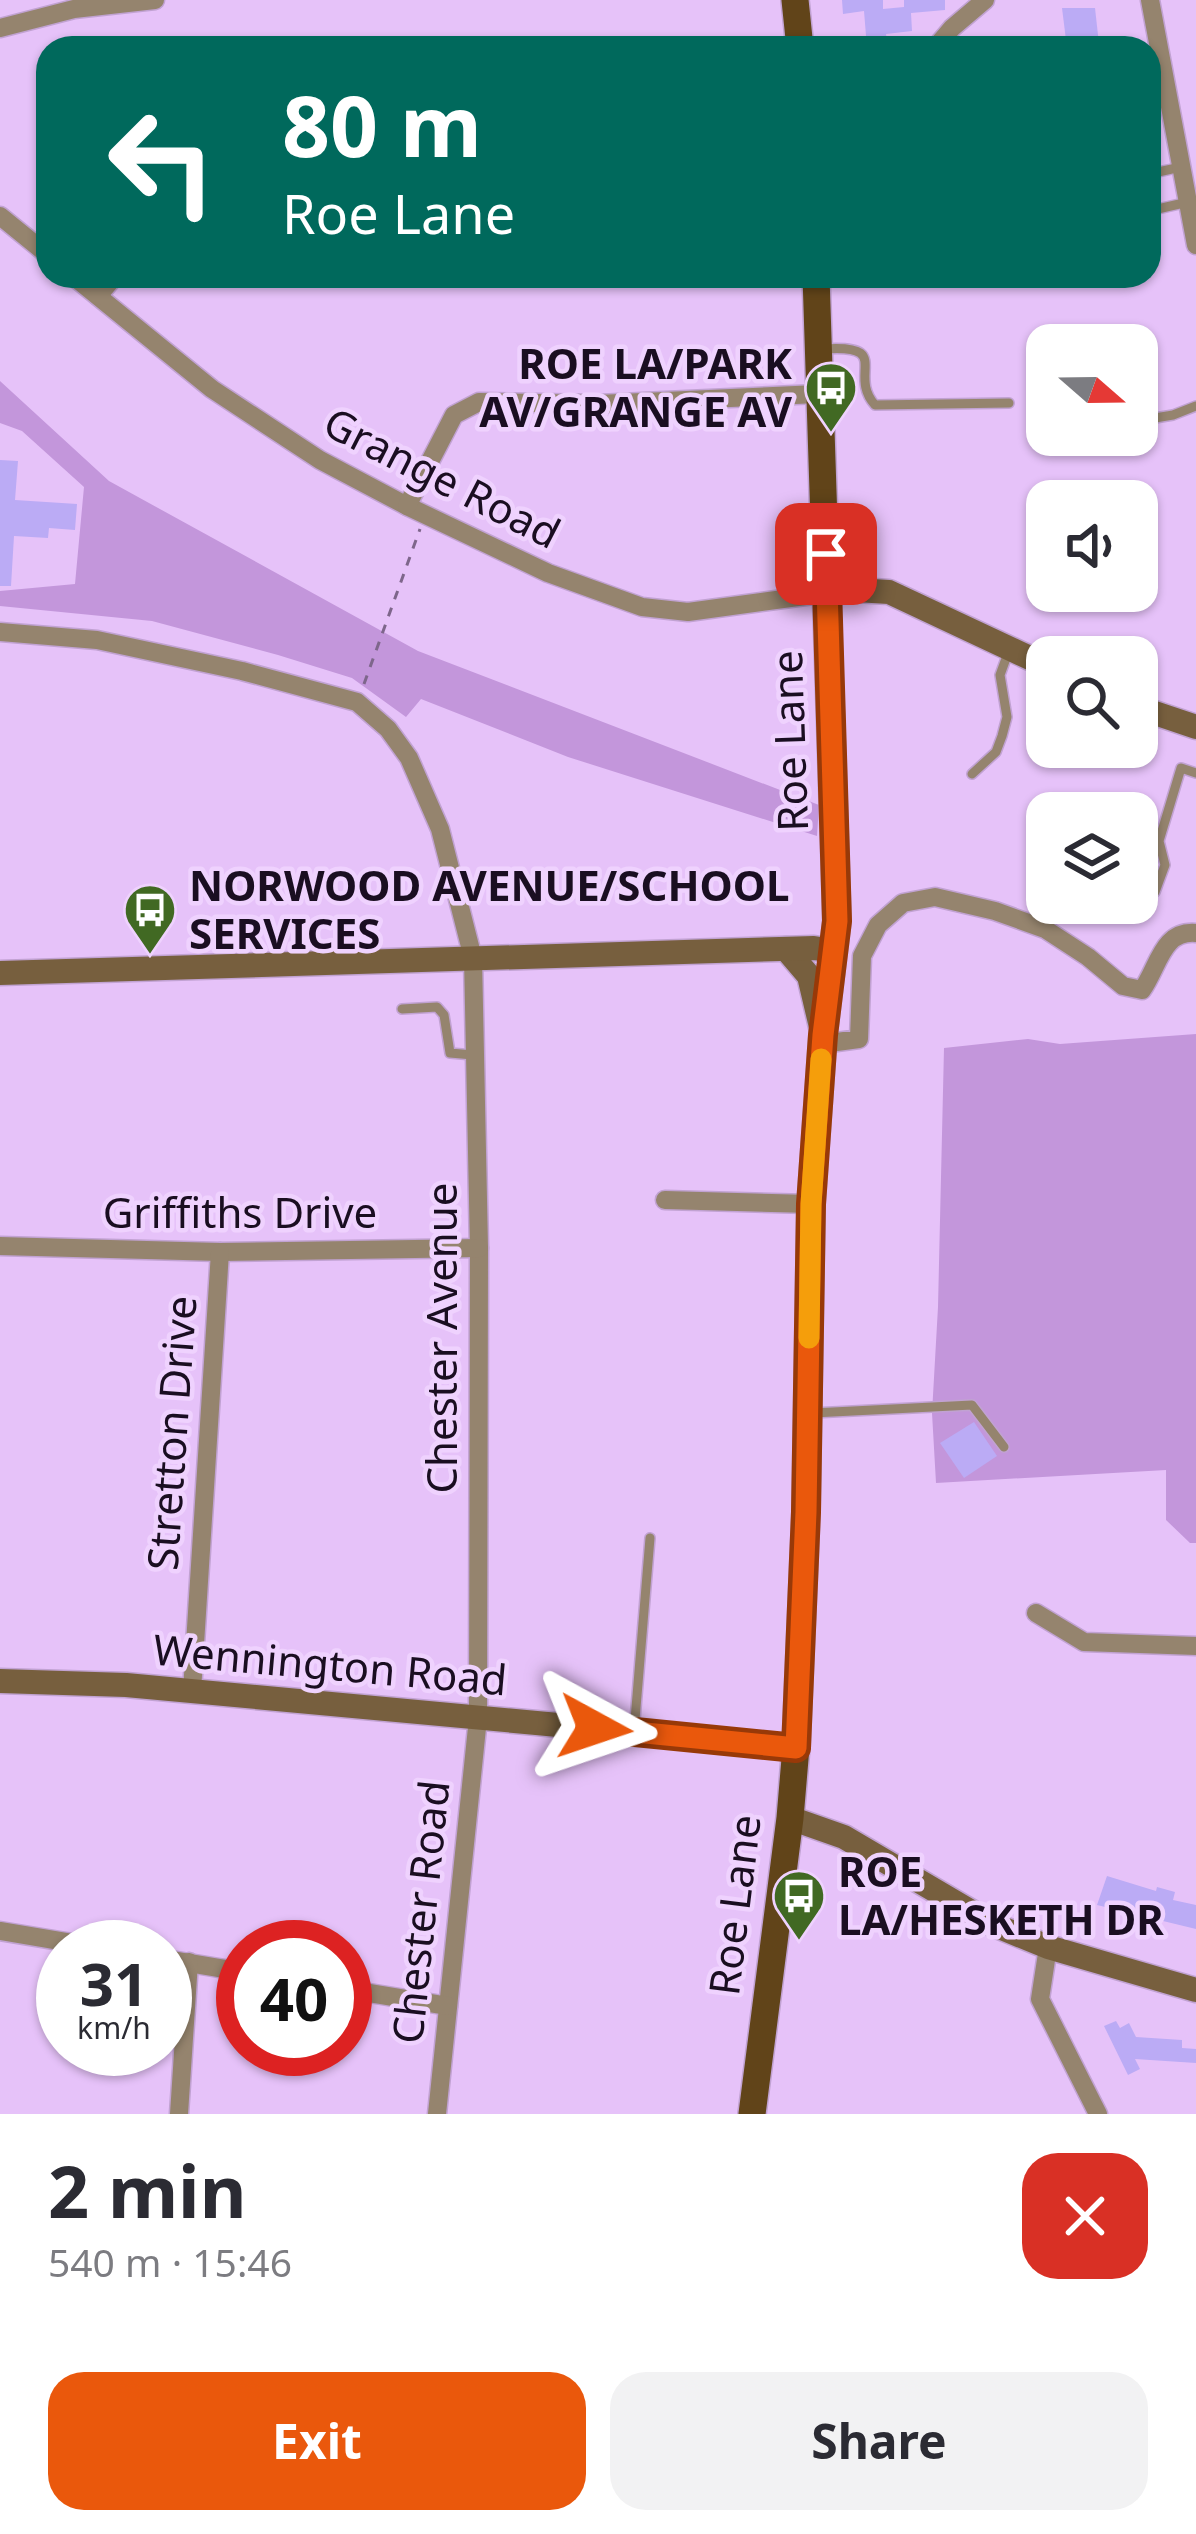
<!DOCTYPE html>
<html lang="en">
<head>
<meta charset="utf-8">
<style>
	body { margin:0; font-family:"Noto Sans",sans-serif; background:#f2f2f3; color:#2b2b33; height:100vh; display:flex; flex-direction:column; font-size:45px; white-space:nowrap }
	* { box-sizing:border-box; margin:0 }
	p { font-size:39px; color:#7c7c81 }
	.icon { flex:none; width:66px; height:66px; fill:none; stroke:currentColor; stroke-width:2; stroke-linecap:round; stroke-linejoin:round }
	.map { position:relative; height:2114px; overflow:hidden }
	.sheet { display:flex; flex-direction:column; background:#fff; flex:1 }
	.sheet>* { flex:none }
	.banner { position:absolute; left:36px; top:36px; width:1125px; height:252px; border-radius:36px; box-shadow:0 3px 9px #0004; background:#00695c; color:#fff; overflow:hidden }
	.needle { width:78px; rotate:110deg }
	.controls { position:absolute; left:1026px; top:324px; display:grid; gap:24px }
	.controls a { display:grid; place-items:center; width:132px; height:132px; border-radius:24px; background:#fff; box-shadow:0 3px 9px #0004; font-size:60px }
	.speed { position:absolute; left:36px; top:1920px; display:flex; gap:24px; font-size:60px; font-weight:700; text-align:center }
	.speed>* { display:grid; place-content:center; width:156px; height:156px; border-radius:50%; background:#fff; box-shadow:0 3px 9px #0004; line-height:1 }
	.speed small { font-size:30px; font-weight:400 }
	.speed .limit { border:18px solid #d22; background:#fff; color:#111 }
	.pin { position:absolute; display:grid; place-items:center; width:102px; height:102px; color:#fff; margin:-51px; border-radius:24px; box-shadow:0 6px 18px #0006 }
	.me { position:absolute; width:132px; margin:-66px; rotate:95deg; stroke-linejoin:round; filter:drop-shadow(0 0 9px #0008) }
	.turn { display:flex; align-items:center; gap:42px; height:252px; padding:0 48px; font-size:54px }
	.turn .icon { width:156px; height:156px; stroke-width:2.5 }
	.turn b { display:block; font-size:84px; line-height:102px }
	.round { display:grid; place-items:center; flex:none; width:126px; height:126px; border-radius:36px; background:#f2f2f3 }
	.head { display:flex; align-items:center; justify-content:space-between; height:204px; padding:0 48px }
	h1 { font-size:72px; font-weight:700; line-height:90px }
	.action { display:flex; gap:24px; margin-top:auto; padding:24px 48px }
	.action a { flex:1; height:138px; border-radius:36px; background:#ea580c; color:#fff; font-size:48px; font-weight:700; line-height:138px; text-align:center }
	.action a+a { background:#f2f2f3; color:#2b2b33 }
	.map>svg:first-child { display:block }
</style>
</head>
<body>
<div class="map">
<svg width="1196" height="2114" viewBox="0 0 1196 2114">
	<rect width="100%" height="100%" fill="#e6c2f9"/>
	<g fill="#c396db">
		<path d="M 0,381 L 109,481 L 418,651 L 819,805 L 817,836 L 568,757 L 421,699 L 406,717 L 352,678 L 278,655 L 152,621 L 0,606 L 0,591 L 75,584 L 84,487 L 22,431 L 0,423 Z"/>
		<path d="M 1196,1034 L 1196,1543 L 1190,1543 L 1166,1520 L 1166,1470 L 936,1483 L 932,1413 L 938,1307 L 944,1048 L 1028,1039 L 1060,1044 Z"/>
	</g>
	<g fill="#bbabf5">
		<path d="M 842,0 L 883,0 L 883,9 L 904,7 L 904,0 L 945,0 L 945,10 L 911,13 L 912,31 L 886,34 L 888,48 L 867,48 L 864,11 L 843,14 Z"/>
		<path d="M 1062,8 L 1095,8 L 1099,44 L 1067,48 Z"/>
		<path d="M 0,460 L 18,461 L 15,500 L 77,504 L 75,530 L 49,528 L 48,538 L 14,536 L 11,586 L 0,586 Z"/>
		<path d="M 974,1422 L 997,1456 L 964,1478 L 940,1443 Z"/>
		<path d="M 1107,1876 L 1156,1891 L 1157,1887 L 1175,1892 L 1173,1900 L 1196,1905 L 1196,1929 L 1097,1905 Z"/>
		<path d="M 1116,2021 L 1120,2028 L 1129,2023 L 1136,2037 L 1182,2040 L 1182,2048 L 1196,2049 L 1196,2063 L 1135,2059 L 1140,2069 L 1128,2075 L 1104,2026 Z"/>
	</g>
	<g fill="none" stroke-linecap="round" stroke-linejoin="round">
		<g stroke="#c1a2d2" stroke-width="12">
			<g id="lane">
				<path d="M 1149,174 L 1181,167"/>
				<path d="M 1149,211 L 1188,202"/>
				<path d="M 823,349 C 894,344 847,374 875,405 L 1009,403"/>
				<path d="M 1137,421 L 1173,415 L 1196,406"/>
				<path d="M 1059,436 L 1065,435"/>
				<path d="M 972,774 L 996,752 L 1002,736 L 1007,717 L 1000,675 L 1008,653"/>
				<path d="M 1155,892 L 1165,865 L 1159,841 L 1181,768 L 1196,773"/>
				<path d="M 402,1009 L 437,1007 L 444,1015 L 450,1053 L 473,1055"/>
				<path d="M 813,1413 L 972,1405 L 1004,1447"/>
				<path d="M 634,1732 L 650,1538"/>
			</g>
		</g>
		<g stroke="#c1a2d2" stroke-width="21">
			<g id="street">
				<path d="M 1150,0 L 1196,245"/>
				<path d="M 0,28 L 74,9 L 155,0"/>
				<path d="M 935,48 L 952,28 L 985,0"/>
				<path d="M 0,216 L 48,255"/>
				<path d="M 73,276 L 212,389 L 320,460 L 407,506 L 548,573 L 642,607 L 688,612 L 828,593"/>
				<path d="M 98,296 L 115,276"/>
				<path d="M 407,506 L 454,415 L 479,402 L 598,404 L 818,394"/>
				<path d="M 0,632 L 97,640 L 242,671 L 357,702 L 388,729 L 409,758 L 440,829 L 473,958 L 479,1248 L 478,1718 L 437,2114"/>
				<path d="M 822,1044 L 859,1039 L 862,956 L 878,925 L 903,903 L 935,897 L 995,911 L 1045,929 L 1088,957 L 1123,986 L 1142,990 C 1159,966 1162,930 1196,933"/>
				<path d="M 665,1200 L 811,1204"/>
				<path d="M 0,1246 L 220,1252 L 479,1248"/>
				<path d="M 1036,1613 L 1084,1642 L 1196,1646"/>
				<path d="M 192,1691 L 220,1252"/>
				<path d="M 0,1931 L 96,1947"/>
				<path d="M 1048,1947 L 1040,1999 L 1098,2114"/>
				<path d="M 165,1959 L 243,1972"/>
				<path d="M 345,1989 L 448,2006"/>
				<path d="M 179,2114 L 189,1962"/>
			</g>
		</g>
		<g stroke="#c1a2d2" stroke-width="27">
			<g id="secondary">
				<path d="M 828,593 L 856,590 L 889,592 L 1047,666"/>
				<path d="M 1137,707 L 1196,727"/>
				<path d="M 786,949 L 809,976 L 821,1027"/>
				<path d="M 0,973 L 814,948 L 833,951"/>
				<path d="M 0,1681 L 126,1685 L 796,1747"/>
				<path d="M 790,1818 L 844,1837 L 992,1924 L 1048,1947 L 1196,1990"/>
			</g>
		</g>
		<g stroke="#c1a2d2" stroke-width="30">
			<g id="primary">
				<path d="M 795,0 L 800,48"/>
				<path d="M 752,2114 L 790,1818 L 796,1747 L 806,1512 L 811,1204 L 823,1035 L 837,921 L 816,276"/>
			</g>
		</g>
		<path stroke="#7e668b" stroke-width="3" stroke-dasharray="9 9" stroke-linecap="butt" d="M 364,684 L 420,529"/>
		<use href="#lane" stroke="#95846e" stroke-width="9"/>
		<use href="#street" stroke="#95846e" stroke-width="18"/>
		<use href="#secondary" stroke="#775f3e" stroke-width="24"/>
		<use href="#primary" stroke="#614419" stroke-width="27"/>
	</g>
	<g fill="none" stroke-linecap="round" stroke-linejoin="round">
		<g stroke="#983908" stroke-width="30">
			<path id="route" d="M 595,1728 L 796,1748 L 806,1512 L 811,1204 L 823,1035 L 837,921 L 826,554"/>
		</g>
		<use href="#route" stroke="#ea580c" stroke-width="21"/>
		<path stroke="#f59e0b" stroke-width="21" d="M 809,1338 L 811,1204 L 821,1059"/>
	</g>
	<defs>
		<g id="bus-pin" transform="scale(2.7)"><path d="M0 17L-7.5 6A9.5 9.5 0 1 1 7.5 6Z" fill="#416923" stroke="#efd2fe"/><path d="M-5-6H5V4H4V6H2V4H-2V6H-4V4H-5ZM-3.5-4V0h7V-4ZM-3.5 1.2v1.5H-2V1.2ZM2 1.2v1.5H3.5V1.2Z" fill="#fff"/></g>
	</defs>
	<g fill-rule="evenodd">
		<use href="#bus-pin" x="831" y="388"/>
		<use href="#bus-pin" x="150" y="910"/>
		<use href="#bus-pin" x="799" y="1896"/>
	</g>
	<g text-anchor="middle" stroke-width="9" stroke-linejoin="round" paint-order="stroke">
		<g font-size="42" font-weight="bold" fill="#1a0e21" stroke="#efd2fe" text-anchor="start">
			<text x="792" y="379" text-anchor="end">ROE LA/PARK<tspan x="792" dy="48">AV/GRANGE AV</tspan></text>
			<text x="189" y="901">NORWOOD AVENUE/SCHOOL<tspan x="189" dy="48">SERVICES</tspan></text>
			<text x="838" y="1887">ROE<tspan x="838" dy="48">LA/HESKETH DR</tspan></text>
		</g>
		<g font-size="42" fill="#1a0e21" stroke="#efd2fe">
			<text transform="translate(442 478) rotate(27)" y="15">Grange Road</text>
			<text transform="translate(790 741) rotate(-92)" y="15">Roe Lane</text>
			<text x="240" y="1228">Griffiths Drive</text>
			<text transform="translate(442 1338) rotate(-90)" y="15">Chester Avenue</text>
			<text transform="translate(172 1433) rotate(-86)" y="15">Stretton Drive</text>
			<text transform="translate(330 1665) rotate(5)" y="15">Wennington Road</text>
			<text transform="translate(735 1905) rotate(-83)" y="15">Roe Lane</text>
			<text transform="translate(421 1912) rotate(-84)" y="15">Chester Road</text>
		</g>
	</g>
</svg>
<div class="controls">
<a><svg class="needle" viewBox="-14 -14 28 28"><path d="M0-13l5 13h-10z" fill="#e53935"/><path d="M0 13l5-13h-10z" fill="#7c7c81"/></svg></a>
<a><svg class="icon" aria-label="sound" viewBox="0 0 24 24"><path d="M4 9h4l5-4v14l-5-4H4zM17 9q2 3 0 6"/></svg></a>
<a><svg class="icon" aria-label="search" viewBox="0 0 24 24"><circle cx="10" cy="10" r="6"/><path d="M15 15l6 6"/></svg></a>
<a><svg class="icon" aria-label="layers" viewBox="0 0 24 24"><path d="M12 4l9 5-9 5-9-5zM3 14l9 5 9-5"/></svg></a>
</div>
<div class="speed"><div>31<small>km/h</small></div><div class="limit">40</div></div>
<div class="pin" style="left:826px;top:554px;background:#d93025"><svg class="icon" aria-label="arrive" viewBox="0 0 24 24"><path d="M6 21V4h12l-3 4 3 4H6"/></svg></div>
<svg class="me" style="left:595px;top:1728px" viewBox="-20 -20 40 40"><path d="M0-17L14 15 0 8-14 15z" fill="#ea580c" stroke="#fff" stroke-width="4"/></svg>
<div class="banner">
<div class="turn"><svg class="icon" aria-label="left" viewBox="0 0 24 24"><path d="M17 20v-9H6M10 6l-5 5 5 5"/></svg><div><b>80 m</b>Roe Lane</div></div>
</div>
</div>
<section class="sheet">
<div class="head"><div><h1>2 min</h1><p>540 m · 15:46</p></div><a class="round" style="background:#d93025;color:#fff"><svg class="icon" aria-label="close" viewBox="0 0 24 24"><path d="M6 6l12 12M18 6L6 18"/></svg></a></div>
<div class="action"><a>Exit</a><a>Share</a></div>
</section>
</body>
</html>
